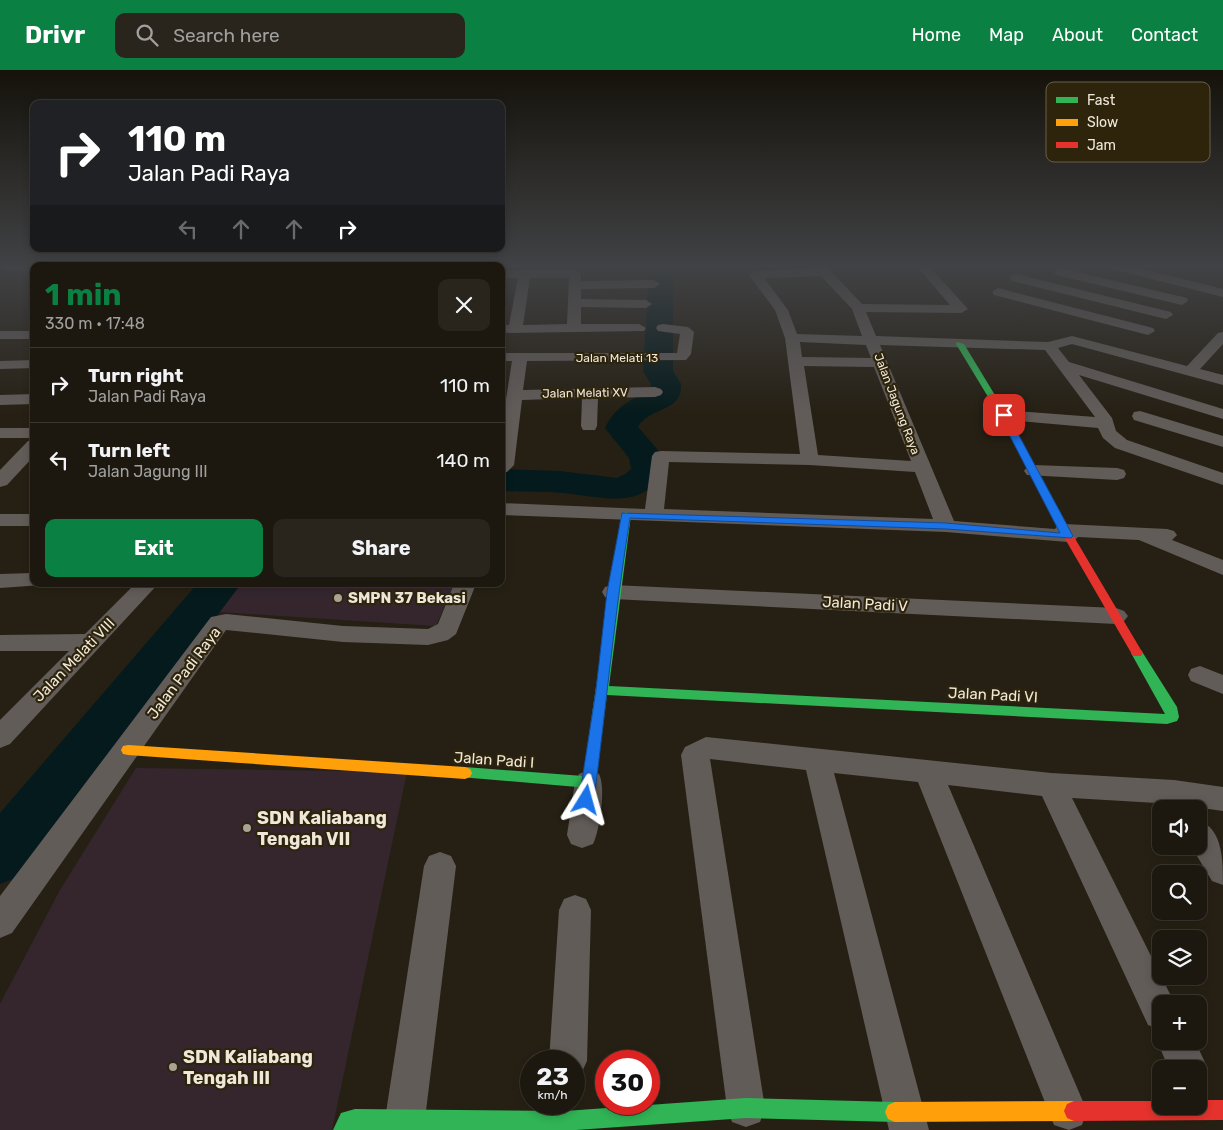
<!DOCTYPE html>
<html lang="en">
<head>
<meta charset="utf-8">
<style>
	body { margin:0; font-family:Rubik,sans-serif; background:#29251d; color:#f1f3f6; height:100vh; display:flex; flex-direction:column; font-size:19px; white-space:nowrap }
	* { box-sizing:border-box; margin:0 }
	p { font-size:16px; color:#a0a09e }
	.icon { flex:none; width:28px; height:28px; fill:none; stroke:currentColor; stroke-width:2; stroke-linecap:round; stroke-linejoin:round }
	.map { position:relative; flex:1; overflow:hidden }
	.panel { position:absolute; left:30px; top:192px; width:475px; height:325px; display:flex; flex-direction:column; background:#1c180f; border-radius:10px; box-shadow:0 2px 8px #0003,0 0 0 1px #3a372f }
	.panel>* { flex:none }
	.top-card { position:absolute; left:30px; top:30px; width:475px; height:152px; border-radius:10px; box-shadow:0 2px 8px #0003,0 0 0 1px #3a372f; background:#202124; color:#fff; overflow:hidden }
	.tools { position:absolute; left:1152px; top:730px; display:grid; gap:10px }
	.tools a { display:grid; place-items:center; width:55px; height:55px; border-radius:10px; background:#1c180f; box-shadow:0 2px 8px #0003,0 0 0 1px #3a372f; font-size:25px }
	.speed { position:absolute; left:520px; top:980px; display:flex; gap:10px; font-size:25px; font-weight:700; text-align:center }
	.speed>* { display:grid; place-content:center; width:65px; height:65px; border-radius:50%; background:#1c180f; box-shadow:0 2px 8px #0003,0 0 0 1px #3a372f; line-height:1 }
	.speed small { font-size:12px; font-weight:400 }
	.speed .limit { border:8px solid #d22; background:#fff; color:#111 }
	.pin { position:absolute; display:grid; place-items:center; width:42px; height:42px; color:#fff; margin:-21px; border-radius:10px; box-shadow:0 2px 8px #0006 }
	.me { position:absolute; width:55px; margin:-28px; rotate:8deg; stroke-linejoin:round; filter:drop-shadow(0 0 4px #0008) }
	.turn { display:flex; align-items:center; gap:18px; height:105px; padding:0 15px; font-size:22px }
	.turn .icon { width:65px; height:65px; stroke-width:2.5 }
	.turn b { display:block; font-size:35px; line-height:42px }
	.lanes { display:flex; align-items:center; height:48px; padding:0 15px; background:#0003; justify-content:center; gap:25px; direction:ltr }
	.lanes .off { opacity:.35 }
	.round { display:grid; place-items:center; flex:none; width:52px; height:52px; border-radius:10px; background:#29251d }
	.overview { display:flex; align-items:center; justify-content:space-between; height:85px; padding:0 15px }
	h1 { font-size:30px; font-weight:700; line-height:38px; color:#0b8043 }
	.cta { display:flex; gap:10px; margin-top:auto; padding:10px 15px }
	.cta a { flex:1; height:58px; border-radius:10px; background:#0b8043; color:#fff; font-size:20px; font-weight:700; line-height:58px; text-align:center }
	.cta a+a { background:#29251d; color:#f1f3f6 }
	ul { padding:0; list-style:none }
	li { display:flex; align-items:center; gap:15px; height:75px; padding:0 15px; border-top:1px solid #3a372f }
	li div { flex:1 }
	li b { display:block; font-size:19px }
	li em { font-style:normal }
	header { display:flex; align-items:center; gap:30px; box-sizing:border-box; height:70px; padding:0 25px; background:#0b8043; color:#fff }
	header strong { font-size:24px }
	nav { display:flex; gap:28px; margin-inline-start:auto; font-size:18px }
	.search { width:350px; height:45px; background:#29251d; display:flex; align-items:center; gap:12px; box-sizing:border-box; padding:0 18px; border-radius:10px; color:#a0a09e; font-size:19px }
	.map>svg:first-child { display:block }
</style>
</head>
<body>
<header>
<strong>Drivr</strong>
<div class="search"><svg class="icon" aria-label="search" viewBox="0 0 24 24"><circle cx="10" cy="10" r="6"/><path d="M15 15l6 6"/></svg>Search here</div>
<nav><a>Home</a><a>Map</a><a>About</a><a>Contact</a></nav>
</header>
<div class="map">
<svg width="1223" height="1060" viewBox="0 0 1223 1060">
	<rect width="100%" height="100%" fill="#262014"/>
	<g fill="#35262e">
		<path d="M 238,514 L 454,514 L 436,556 L 219,542 Z"/>
		<path d="M 136,698 L 407,702 L 332,1060 L 0,1060 L 0,934 L 60,820 Z"/>
	</g>
	<g fill="none" stroke-linecap="round" stroke-linejoin="round">
		<g fill="#051a1c" fill-rule="evenodd">
			<path d="M 654,196 L 681,196 L 678,201 L 673,203 L 673,301 L 681,314 C 681,318 681,323 679,326 C 674,340 646,341 638,357 L 663,386 L 667,401 C 639,441 603,427 563,423 C 542,421 522,422 501,421 L 501,399 L 560,401 L 617,408 L 625,404 L 631,399 L 629,388 L 605,358 C 614,338 630,330 649,321 L 651,314 L 643,301 L 649,202 Z"/>
			<path d="M 197,514 L 241,514 L 21,806 L 0,814 L 0,743 Z"/>
		</g>
		<g fill="#625c59" fill-rule="evenodd">
			<path d="M 0,196 L 39,196 L 34,196 L 34,201 L 6,200 Z"/>
			<path d="M 812,196 L 825,196 L 829,199 L 862,234 L 950,235 L 920,200 L 922,197 L 930,197 L 968,239 L 961,243 L 866,242 L 876,266 L 1048,272 L 1072,266 L 1187,296 L 1218,263 L 1223,262 L 1223,274 L 1200,299 L 1223,305 L 1223,315 L 1072,274 L 1058,278 L 1069,292 L 1223,339 L 1223,349 L 1079,305 L 1112,348 L 1116,361 L 1127,370 L 1223,403 L 1223,415 L 1115,378 L 1103,368 L 1098,358 L 997,349 L 995,345 L 997,341 L 1003,340 L 1095,347 L 1045,280 L 880,275 L 954,451 L 1055,459 L 1057,456 L 1064,454 L 1167,459 L 1174,461 L 1177,465 L 1172,470 L 1223,490 L 1223,505 L 1139,470 L 1078,467 L 1075,470 L 1068,472 L 946,462 L 501,445 L 501,433 L 645,439 L 652,386 L 655,382 L 661,381 L 800,384 L 785,268 L 775,240 L 749,205 L 755,201 L 814,199 ZM 821,206 L 852,239 L 862,266 L 797,264 L 788,240 L 764,208 ZM 800,272 L 866,275 L 871,288 L 802,287 ZM 804,296 L 874,297 L 911,391 L 818,385 ZM 669,392 L 810,395 L 915,402 L 933,449 L 664,439 Z"/>
			<path d="M 1112,196 L 1131,196 L 1223,219 L 1223,227 L 1124,202 L 1113,201 Z"/>
			<path d="M 1060,198 L 1187,228 L 1188,231 L 1182,235 L 1056,205 L 1054,202 Z"/>
			<path d="M 501,200 L 575,200 L 581,204 L 581,211 L 654,210 L 660,214 L 654,218 L 581,219 L 581,229 L 646,230 L 652,234 L 646,238 L 581,237 L 581,254 L 639,254 L 646,258 L 644,261 L 501,263 L 501,255 L 509,255 L 518,208 L 501,208 ZM 530,208 L 569,208 L 567,254 L 523,255 Z"/>
			<path d="M 1016,204 L 1171,242 L 1173,245 L 1166,249 L 1012,211 L 1010,208 L 1012,205 Z"/>
			<path d="M 998,218 L 1153,258 L 1155,261 L 1148,265 L 994,225 L 992,222 Z"/>
			<path d="M 663,254 L 688,257 L 694,262 L 691,284 L 686,290 L 527,291 L 523,320 L 655,317 L 661,319 L 663,322 L 661,325 L 655,327 L 598,328 L 597,356 L 595,360 L 583,360 L 581,356 L 582,328 L 522,330 L 514,395 L 507,402 L 501,403 L 501,361 L 512,291 L 501,291 L 501,283 L 677,283 L 680,264 L 658,261 L 656,258 L 658,255 Z"/>
			<rect x="0" y="261" width="34" height="8"/>
			<path d="M 34,290 L 34,298 L 0,299 L 0,291 Z"/>
			<path d="M 34,324 L 34,334 L 0,335 L 0,325 Z"/>
			<path d="M 1140,341 L 1223,366 L 1223,377 L 1134,350 L 1132,346 L 1134,342 Z"/>
			<rect x="0" y="358" width="34" height="10"/>
			<path d="M 34,370 L 34,386 L 7,415 L 0,417 L 0,400 L 28,371 Z"/>
			<path d="M 1033,395 L 1117,398 L 1124,400 L 1126,404 L 1124,408 L 1117,410 L 1027,405 L 1024,401 L 1027,397 Z"/>
			<rect x="0" y="444" width="34" height="12"/>
			<path d="M 34,503 L 34,514 L 42,515 L 0,518 L 0,504 Z"/>
			<path d="M 135,514 L 158,514 L 10,674 L 0,678 L 0,650 L 69,581 L 0,581 L 0,565 L 85,564 Z"/>
			<path d="M 454,514 L 476,514 L 456,564 L 448,570 L 428,575 L 343,572 L 226,560 L 12,863 L 0,868 L 0,826 L 211,547 L 226,544 L 343,556 L 428,559 L 438,554 Z"/>
			<path d="M 613,515 L 1116,538 L 1124,541 L 1128,546 L 1124,551 L 1116,554 L 613,529 L 605,527 L 602,522 L 605,517 Z"/>
			<path d="M 1200,596 L 1223,605 L 1223,624 L 1191,611 L 1188,605 L 1191,599 Z"/>
			<path d="M 706,667 L 1051,703 L 1174,710 L 1223,717 L 1223,741 L 1174,734 L 1072,728 L 1175,934 L 1161,934 L 1161,960 L 1148,955 L 1042,726 L 948,715 L 1087,1041 L 1082,1055 L 1069,1060 L 1054,1055 L 918,712 L 834,703 L 929,1060 L 889,1060 L 806,700 L 710,689 L 765,1038 L 760,1052 L 746,1057 L 732,1052 L 727,1038 L 681,685 L 685,677 Z"/>
			<path d="M 589,700 L 599,704 C 606,718 600,759 593,774 L 582,778 L 571,774 L 567,765 L 575,712 L 579,704 Z"/>
			<path d="M 1199,750 C 1223,760 1223,790 1223,815 L 1212,811 L 1191,776 L 1199,776 Z"/>
			<path d="M 440,782 L 451,786 L 456,796 L 425,1049 L 420,1060 L 390,1060 L 385,1049 L 424,796 L 429,786 Z"/>
			<path d="M 575,825 L 586,829 L 591,840 L 587,991 L 581,1004 L 574,1007 L 574,991 L 549,991 L 559,840 L 564,829 Z"/>
			<path d="M 1161,960 L 1161,971 L 1195,971 L 1208,999 L 1202,1012 L 1199,1014 L 1199,999 L 1169,999 L 1157,971 Z"/>
		</g>
		<g fill="#30b455" fill-rule="evenodd">
			<path d="M 957,272 L 964,274 L 1007,345 L 1067,455 L 1066,457 L 1062,458 L 1057,455 L 999,345 L 956,274 Z"/>
			<path d="M 626,442 L 631,445 L 609,616 L 1165,644 L 1131,583 L 1133,580 L 1141,580 L 1177,637 L 1179,647 L 1177,651 L 1167,654 L 607,625 L 596,712 L 594,716 L 589,718 L 460,707 L 458,703 L 460,699 L 465,697 L 583,706 L 621,445 Z"/>
			<path d="M 746,1028 L 895,1032 L 902,1035 L 905,1042 L 902,1049 L 895,1052 L 746,1048 L 576,1060 L 333,1060 L 341,1043 L 355,1039 L 565,1041 Z"/>
		</g>
		<g fill="#ff9f0a" fill-rule="evenodd">
			<path d="M 128,675 L 465,697 L 470,699 L 472,703 L 470,707 L 465,709 L 128,685 L 123,684 L 121,680 L 123,676 Z"/>
			<path d="M 1074,1031 L 1081,1034 L 1084,1041 L 1081,1048 L 1074,1051 L 895,1052 L 888,1049 L 885,1042 L 888,1035 L 895,1032 Z"/>
		</g>
		<g fill="#e5322d" fill-rule="evenodd">
			<path d="M 1062,452 L 1067,455 L 1141,580 L 1143,583 L 1141,586 L 1133,586 L 1057,455 Z"/>
			<path d="M 1199,1030 L 1223,1030 L 1223,1050 L 1074,1051 L 1067,1048 L 1064,1041 L 1067,1034 L 1074,1031 L 1161,1031 L 1161,1036 L 1199,1036 Z"/>
		</g>
	</g>
	<linearGradient id="sky" x2="0" y2="1"><stop stop-color="#15120b"/><stop offset="0.57" stop-color="#414245"/><stop offset="1" stop-color="#414245" stop-opacity="0"/></linearGradient>
	<rect width="1223" height="344" fill="url(#sky)"/>
	<path fill="#1a73e8" stroke="#114b97" d="M 1004,342 L 1008,345 L 1073,466 L 1071,468 L 946,459 L 630,448 C 615,541 606,636 594,730 L 592,734 L 586,736 L 581,734 L 579,730 L 596,620 L 607,522 L 622,443 L 946,453 L 1060,463 L 999,345 Z"/>
	<g fill="#a9a295" stroke="#2e240c" stroke-width="2">
		<circle cx="338" cy="528" r="5"/>
		<circle cx="247" cy="758" r="5"/>
		<circle cx="173" cy="997" r="5"/>
	</g>
	<g text-anchor="middle" stroke-width="4.5" stroke-linejoin="round" paint-order="stroke">
		<g font-size="12" fill="#efe8da" stroke="#2e240c">
			<text x="617" y="292">Jalan Melati 13</text>
			<text transform="translate(585 323) rotate(-1)" y="4">Jalan Melati XV</text>
			<text transform="translate(897 334) rotate(69)" y="4">Jalan Jagung Raya</text>
		</g>
		<g font-size="15" font-weight="bold" fill="#efe8da" stroke="#2e240c" text-anchor="start">
			<text x="348" y="533">SMPN 37 Bekasi</text>
		</g>
		<g font-size="15" fill="#efe8da" stroke="#2e240c">
			<text transform="translate(865 534) rotate(3)" y="5">Jalan Padi V</text>
			<text transform="translate(74 590) rotate(-46)" y="5">Jalan Melati VIII</text>
			<text transform="translate(184 603) rotate(-53)" y="5">Jalan Padi Raya</text>
			<text transform="translate(993 625) rotate(3)" y="5">Jalan Padi VI</text>
			<text transform="translate(494 690) rotate(4)" y="5">Jalan Padi I</text>
		</g>
		<g font-size="18" font-weight="bold" fill="#efe8da" stroke="#2e240c" text-anchor="start">
			<text x="257" y="754">SDN Kaliabang<tspan x="257" dy="21">Tengah VII</tspan></text>
			<text x="183" y="993">SDN Kaliabang<tspan x="183" dy="21">Tengah III</tspan></text>
		</g>
	</g>
	<rect x="1046" y="12" width="164" height="80" rx="8" fill="#2e240c" stroke="#685f4a" stroke-width="1"/>
	<rect x="1056" y="27" width="22" height="6" fill="#30b455"/>
	<rect x="1056" y="49" width="22" height="7" fill="#ff9f0a"/>
	<rect x="1056" y="72" width="22" height="6" fill="#e5322d"/>
	<g font-size="14" fill="#efe8da">
		<text x="1087" y="35">Fast</text>
		<text x="1087" y="57">Slow</text>
		<text x="1087" y="80">Jam</text>
	</g>
</svg>
<div class="tools">
<a><svg class="icon" aria-label="sound" viewBox="0 0 24 24"><path d="M4 9h4l5-4v14l-5-4H4zM17 9q2 3 0 6"/></svg></a>
<a><svg class="icon" aria-label="search" viewBox="0 0 24 24"><circle cx="10" cy="10" r="6"/><path d="M15 15l6 6"/></svg></a>
<a><svg class="icon" aria-label="layers" viewBox="0 0 24 24"><path d="M12 4l9 5-9 5-9-5zM3 14l9 5 9-5"/></svg></a>
<a>+</a>
<a>−</a>
</div>
<div class="speed"><div>23<small>km/h</small></div><div class="limit">30</div></div>
<div class="pin" style="left:1004px;top:345px;background:#d93025"><svg class="icon" aria-label="arrive" viewBox="0 0 24 24"><path d="M6 21V4h12l-3 4 3 4H6"/></svg></div>
<svg class="me" style="left:586px;top:730px" viewBox="-20 -20 40 40"><path d="M0-17L14 15 0 8-14 15z" fill="#1a73e8" stroke="#fff" stroke-width="4"/></svg>
<div class="top-card">
<div class="turn"><svg class="icon" aria-label="right" viewBox="0 0 24 24"><path d="M7 20v-9h11M14 6l5 5-5 5"/></svg><div><b>110 m</b>Jalan Padi Raya</div></div>
<div class="lanes"><svg class="icon off" aria-label="left" viewBox="0 0 24 24"><path d="M17 20v-9H6M10 6l-5 5 5 5"/></svg><svg class="icon off" aria-label="ahead" viewBox="0 0 24 24"><path d="M12 20V5M6 11l6-6 6 6"/></svg><svg class="icon off" aria-label="ahead" viewBox="0 0 24 24"><path d="M12 20V5M6 11l6-6 6 6"/></svg><svg class="icon" aria-label="right" viewBox="0 0 24 24"><path d="M7 20v-9h11M14 6l5 5-5 5"/></svg></div>
</div>
<section class="panel">
<div class="overview"><div><h1>1 min</h1><p>330 m · 17:48</p></div><a class="round"><svg class="icon" aria-label="close" viewBox="0 0 24 24"><path d="M6 6l12 12M18 6L6 18"/></svg></a></div>
<ul>
<li><svg class="icon" aria-label="right" viewBox="0 0 24 24"><path d="M7 20v-9h11M14 6l5 5-5 5"/></svg><div><b>Turn right</b><p>Jalan Padi Raya</p></div><em>110 m</em></li>
<li><svg class="icon" aria-label="left" viewBox="0 0 24 24"><path d="M17 20v-9H6M10 6l-5 5 5 5"/></svg><div><b>Turn left</b><p>Jalan Jagung III</p></div><em>140 m</em></li>
</ul>
<div class="cta"><a>Exit</a><a>Share</a></div>
</section>
</div>
</body>
</html>
